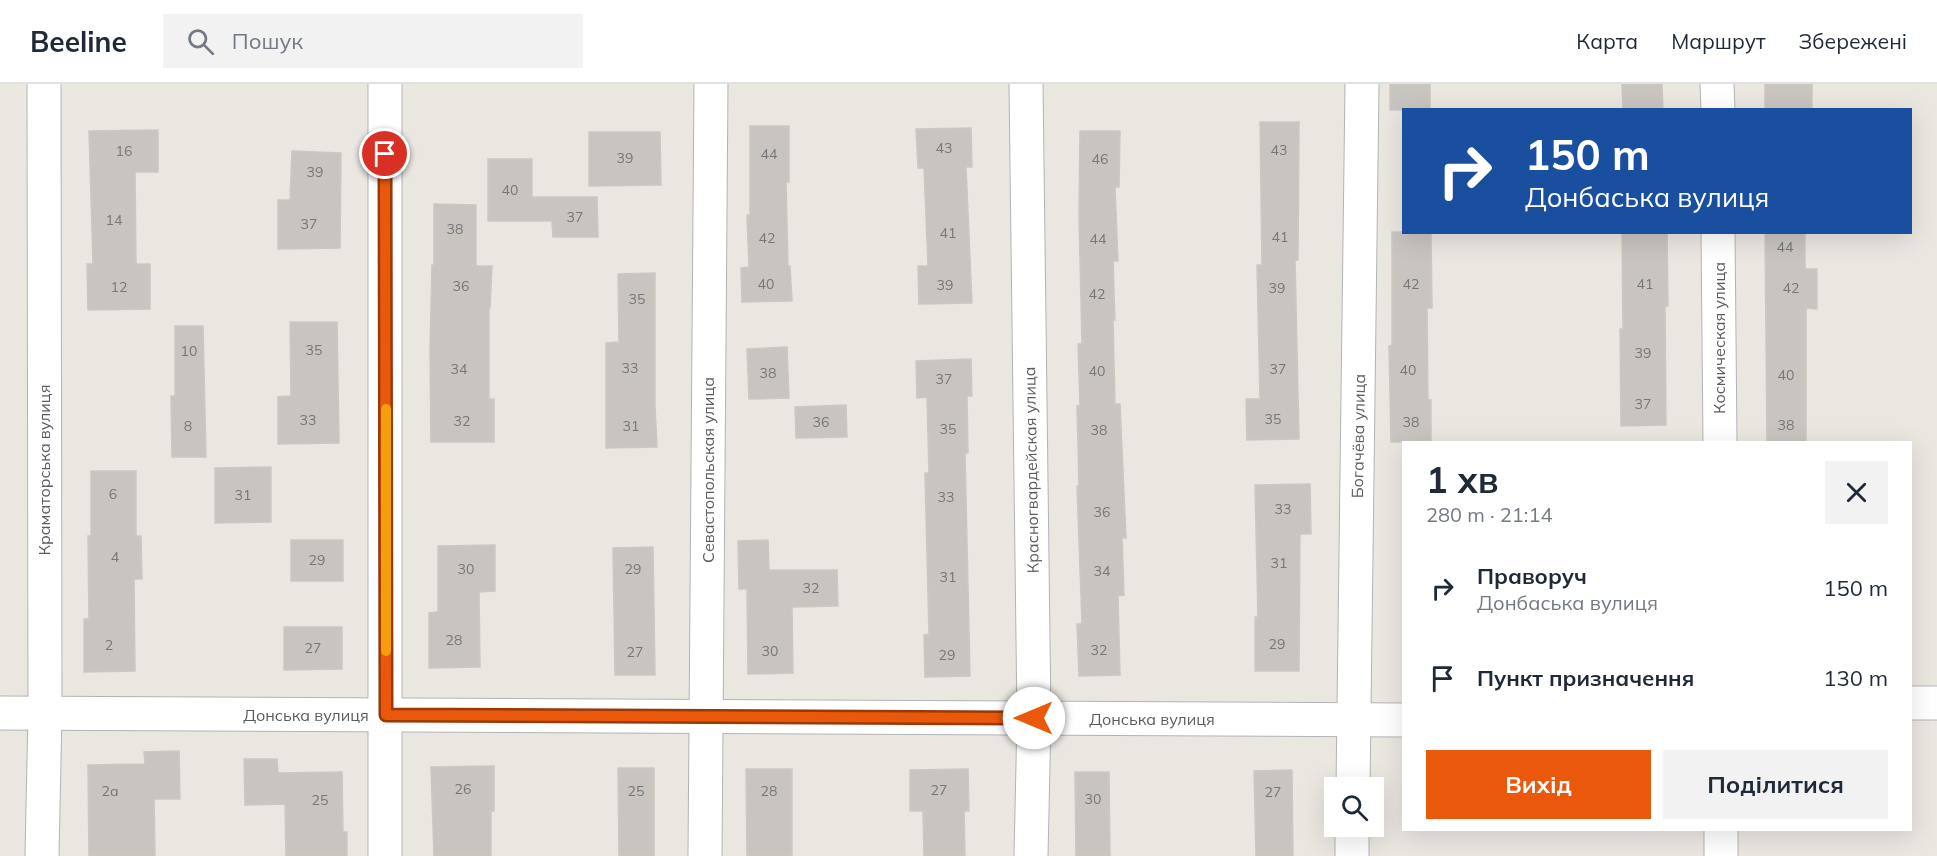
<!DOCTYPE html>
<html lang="uk">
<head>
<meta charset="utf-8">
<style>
	body { margin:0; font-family:Mulish,sans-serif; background:#f2f2f3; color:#1f2937; height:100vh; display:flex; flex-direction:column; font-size:22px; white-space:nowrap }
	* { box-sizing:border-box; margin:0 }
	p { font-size:20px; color:#747a83 }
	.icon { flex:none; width:33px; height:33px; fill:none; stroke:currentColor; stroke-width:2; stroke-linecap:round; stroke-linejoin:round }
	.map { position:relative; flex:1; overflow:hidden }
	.panel { position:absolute; left:1402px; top:357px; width:510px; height:390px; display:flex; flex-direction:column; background:#fff; border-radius:0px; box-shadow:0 6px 24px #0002 }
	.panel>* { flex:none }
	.guide { position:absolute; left:1402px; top:24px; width:510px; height:126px; border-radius:0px; box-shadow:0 6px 24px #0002; background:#1a4fa0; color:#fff; overflow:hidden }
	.buttons { position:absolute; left:1324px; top:693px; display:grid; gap:12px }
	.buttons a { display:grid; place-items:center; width:60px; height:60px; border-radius:0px; background:#fff; box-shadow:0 6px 24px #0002; font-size:30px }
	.pin { position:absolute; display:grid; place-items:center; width:51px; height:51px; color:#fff; margin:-26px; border:3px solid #fff; border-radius:50%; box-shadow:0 2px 6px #0007 }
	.me { position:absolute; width:66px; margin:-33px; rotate:270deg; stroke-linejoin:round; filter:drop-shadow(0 0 4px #0008) }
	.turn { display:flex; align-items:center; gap:21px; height:126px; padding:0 24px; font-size:27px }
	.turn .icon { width:78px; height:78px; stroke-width:2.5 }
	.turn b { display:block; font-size:42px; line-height:51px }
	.round { display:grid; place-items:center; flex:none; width:63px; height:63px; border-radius:0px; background:#f2f2f3 }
	.headline { display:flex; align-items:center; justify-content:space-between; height:102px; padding:0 24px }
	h1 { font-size:36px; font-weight:700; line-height:45px }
	.cta { display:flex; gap:12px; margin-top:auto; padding:12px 24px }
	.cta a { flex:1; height:69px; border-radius:0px; background:#ea580c; color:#fff; font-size:24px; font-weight:700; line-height:69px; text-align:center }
	.cta a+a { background:#f2f2f3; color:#1f2937 }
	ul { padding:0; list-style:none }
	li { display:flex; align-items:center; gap:18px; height:90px; padding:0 24px }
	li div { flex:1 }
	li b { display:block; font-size:22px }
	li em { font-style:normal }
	header { display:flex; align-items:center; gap:36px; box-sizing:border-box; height:84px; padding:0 30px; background:#fff; border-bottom:2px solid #e0e1e3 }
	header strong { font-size:28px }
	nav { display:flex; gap:33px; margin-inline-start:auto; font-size:21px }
	.search { width:420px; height:54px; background:#f2f2f3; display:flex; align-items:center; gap:15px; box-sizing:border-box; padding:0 21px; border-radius:0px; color:#747a83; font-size:22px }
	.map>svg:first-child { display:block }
</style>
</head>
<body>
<header>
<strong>Beeline</strong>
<div class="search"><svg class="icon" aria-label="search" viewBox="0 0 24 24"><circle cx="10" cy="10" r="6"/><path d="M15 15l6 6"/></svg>Пошук</div>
<nav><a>Карта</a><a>Маршрут</a><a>Збережені</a></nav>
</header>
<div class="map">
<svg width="1937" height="772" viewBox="0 0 1937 772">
	<rect width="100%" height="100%" fill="#eae7e1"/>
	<g fill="#c8c4c0" stroke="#cec7c0" stroke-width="1.5">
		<rect x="1390" y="0" width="40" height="26"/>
		<path d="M 1622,0 L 1662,0 L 1663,26 L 1623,26 Z"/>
		<rect x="1765" y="0" width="47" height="26"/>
		<path d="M 1260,38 L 1299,38 L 1298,176 L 1295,176 L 1299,355 L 1247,356 L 1246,315 L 1260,315 L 1257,181 L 1262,181 Z"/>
		<path d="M 750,42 L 789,42 L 789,98 L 786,98 L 788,182 L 790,182 L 792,217 L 742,218 L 741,184 L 749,183 L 747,131 L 750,131 Z"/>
		<path d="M 971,44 L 972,83 L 966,83 L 972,219 L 919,220 L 918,182 L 928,182 L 924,84 L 918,84 L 916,45 Z"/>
		<path d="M 158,46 L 158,88 L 135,88 L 136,180 L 150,180 L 150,225 L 88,226 L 87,180 L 93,180 L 89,47 Z"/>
		<path d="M 1080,47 L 1120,47 L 1119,103 L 1115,103 L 1118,177 L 1113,177 L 1115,236 L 1113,236 L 1115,320 L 1120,320 L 1126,454 L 1122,454 L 1124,511 L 1118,512 L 1120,591 L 1079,592 L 1077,540 L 1082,540 L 1077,402 L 1079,402 L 1077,322 L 1080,321 L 1078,260 L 1082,260 L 1079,133 Z"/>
		<path d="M 589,48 L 660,48 L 661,101 L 589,102 Z"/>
		<path d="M 292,67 L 341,69 L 340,164 L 278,165 L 278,116 L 290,116 Z"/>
		<path d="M 488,75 L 532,75 L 532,113 L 597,113 L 598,153 L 553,153 L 552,137 L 488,137 Z"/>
		<path d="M 434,120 L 476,121 L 476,182 L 492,182 L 490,224 L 489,223 L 489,315 L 494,315 L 494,358 L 431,358 L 430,267 L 432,181 L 434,181 Z"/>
		<path d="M 1392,148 L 1431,148 L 1432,224 L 1427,224 L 1428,316 L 1431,316 L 1431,358 L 1391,358 L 1389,262 L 1392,261 Z"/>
		<path d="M 1622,148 L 1667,148 L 1668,222 L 1665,222 L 1666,341 L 1621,342 L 1620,245 L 1623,245 Z"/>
		<path d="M 1765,148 L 1805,148 L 1805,185 L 1817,185 L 1817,225 L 1806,224 L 1806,358 L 1767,358 Z"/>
		<path d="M 655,189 L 655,321 L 657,363 L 606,364 L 606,259 L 619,258 L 618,190 Z"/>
		<path d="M 290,238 L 337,238 L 339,359 L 278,360 L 278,313 L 291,312 Z"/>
		<path d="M 175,242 L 203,242 L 206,373 L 172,373 L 171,312 L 175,312 Z"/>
		<path d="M 787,263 L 789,314 L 749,315 L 747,265 Z"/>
		<path d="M 971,275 L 972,312 L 967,312 L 968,369 L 965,369 L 970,592 L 925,593 L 924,551 L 929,550 L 925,389 L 929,389 L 927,313 L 917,314 L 916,277 Z"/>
		<path d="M 846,321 L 847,353 L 796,354 L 795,323 Z"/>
		<path d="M 271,383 L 271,438 L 215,439 L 215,384 Z"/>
		<path d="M 91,387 L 136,387 L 136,452 L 141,452 L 142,495 L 134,495 L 135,587 L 84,588 L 84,535 L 89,535 L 88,452 L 91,452 Z"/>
		<path d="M 1310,400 L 1311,450 L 1300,450 L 1299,587 L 1255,587 L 1255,533 L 1258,533 L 1255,401 Z"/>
		<rect x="291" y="456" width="52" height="41"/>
		<path d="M 768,456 L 769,486 L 837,486 L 838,522 L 792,523 L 793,589 L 748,590 L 747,505 L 739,505 L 738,457 Z"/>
		<path d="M 495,461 L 495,507 L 479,508 L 480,583 L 429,584 L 429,529 L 438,528 L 438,462 Z"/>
		<path d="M 653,463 L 655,591 L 615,591 L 613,464 Z"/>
		<path d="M 284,543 L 342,543 L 342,585 L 284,586 Z"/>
		<path d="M 179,667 L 180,715 L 154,715 L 155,772 L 89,772 L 88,681 L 145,680 L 144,668 Z"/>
		<path d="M 244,675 L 277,675 L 278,689 L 342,688 L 343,748 L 347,748 L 347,772 L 286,772 L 285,720 L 245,721 Z"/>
		<path d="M 494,682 L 494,727 L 491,727 L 491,772 L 434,772 L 431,683 Z"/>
		<path d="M 618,684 L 654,684 L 654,772 L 619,772 Z"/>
		<path d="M 746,685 L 792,685 L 792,772 L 747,772 Z"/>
		<path d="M 968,685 L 969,727 L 964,727 L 965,772 L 924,772 L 923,727 L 910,727 L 910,686 Z"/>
		<path d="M 1292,686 L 1293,772 L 1256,772 L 1254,687 Z"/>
		<path d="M 1075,688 L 1109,688 L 1110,772 L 1076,772 Z"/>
	</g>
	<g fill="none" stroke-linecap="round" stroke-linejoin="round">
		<g stroke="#b1b4b7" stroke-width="35">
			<g id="street">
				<path d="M 385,0 L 385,772"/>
				<path d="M 1026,0 L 1034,634 L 1031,772"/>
				<path d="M 1717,0 L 1718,26"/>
				<path d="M 1718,148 L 1720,358"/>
				<path d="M 1911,619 L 1937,619"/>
				<path d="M 0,629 L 1404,636"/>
				<path d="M 1353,704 L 1362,0"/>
				<path d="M 42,772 L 45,629 L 44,0"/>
				<path d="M 705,772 L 711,0"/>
				<path d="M 1352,772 L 1352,742"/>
				<path d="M 1721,772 L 1721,746"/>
			</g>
		</g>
		<use href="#street" stroke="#fff" stroke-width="33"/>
	</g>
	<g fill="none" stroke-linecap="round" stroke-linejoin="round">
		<g stroke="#983908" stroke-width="15">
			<path id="route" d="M 385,70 L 386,631 L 1034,634"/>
		</g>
		<use href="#route" stroke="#ea580c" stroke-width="10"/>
		<path stroke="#f59e0b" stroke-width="10" d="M 386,325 L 386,567"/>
	</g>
	<g text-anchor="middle" stroke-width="5" stroke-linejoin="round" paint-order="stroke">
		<g font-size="14" fill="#757778">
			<text x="944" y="69">43</text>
			<text x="1279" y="71">43</text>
			<text x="124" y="72">16</text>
			<text x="769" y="75">44</text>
			<text x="625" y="79">39</text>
			<text x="1100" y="80">46</text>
			<text x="315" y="93">39</text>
			<text x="510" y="111">40</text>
			<text x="575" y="138">37</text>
			<text x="114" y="141">14</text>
			<text x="309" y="145">37</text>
			<text x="455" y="150">38</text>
			<text x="948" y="154">41</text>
			<text x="1280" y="158">41</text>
			<text x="767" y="159">42</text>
			<text x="1098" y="160">44</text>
			<text x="1785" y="168">44</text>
			<text x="766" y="205">40</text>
			<text x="1411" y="205">42</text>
			<text x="1645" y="205">41</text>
			<text x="945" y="206">39</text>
			<text x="461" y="207">36</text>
			<text x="119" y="208">12</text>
			<text x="1277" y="209">39</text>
			<text x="1791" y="209">42</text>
			<text x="1097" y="215">42</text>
			<text x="637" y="220">35</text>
			<text x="314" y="271">35</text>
			<text x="189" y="272">10</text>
			<text x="1643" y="274">39</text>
			<text x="630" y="289">33</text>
			<text x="459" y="290">34</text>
			<text x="1278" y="290">37</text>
			<text x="1408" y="291">40</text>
			<text x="1097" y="292">40</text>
			<text x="768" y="294">38</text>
			<text x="1786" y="296">40</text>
			<text x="944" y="300">37</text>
			<text x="1643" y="325">37</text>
			<text x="1273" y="340">35</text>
			<text x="308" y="341">33</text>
			<text x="462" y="342">32</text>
			<text x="821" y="343">36</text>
			<text x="1411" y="343">38</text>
			<text x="1786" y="346">38</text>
			<text x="188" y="347">8</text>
			<text x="631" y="347">31</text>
			<text x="948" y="350">35</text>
			<text x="1099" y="351">38</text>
			<text x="113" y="415">6</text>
			<text x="243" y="416">31</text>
			<text x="946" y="418">33</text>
			<text x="1283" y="430">33</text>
			<text x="1102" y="433">36</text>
			<text x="115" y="478">4</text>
			<text x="317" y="481">29</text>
			<text x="1279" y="484">31</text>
			<text x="466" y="490">30</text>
			<text x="633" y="490">29</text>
			<text x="1102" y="492">34</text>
			<text x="948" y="498">31</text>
			<text x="811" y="509">32</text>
			<text x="454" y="561">28</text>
			<text x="1277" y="565">29</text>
			<text x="109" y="566">2</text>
			<text x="313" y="569">27</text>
			<text x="1099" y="571">32</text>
			<text x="770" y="572">30</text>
			<text x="635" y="573">27</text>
			<text x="947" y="576">29</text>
			<text x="463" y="710">26</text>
			<text x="939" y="711">27</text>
			<text x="110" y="712">2а</text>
			<text x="636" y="712">25</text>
			<text x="769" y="712">28</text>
			<text x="1273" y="713">27</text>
			<text x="1093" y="720">30</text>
			<text x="320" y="721">25</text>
		</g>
		<g font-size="16" fill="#595d60" stroke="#fff">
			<text transform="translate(1719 254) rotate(-90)" y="6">Космическая улица</text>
			<text transform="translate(1358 352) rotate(-89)" y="6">Богачёва улица</text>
			<text transform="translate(44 386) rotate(-90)" y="6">Краматорська вулиця</text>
			<text transform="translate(708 386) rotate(-90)" y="6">Севастопольская улица</text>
			<text transform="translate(1031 386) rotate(-91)" y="6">Красногвардейская улица</text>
			<text x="306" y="637">Донська вулиця</text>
			<text x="1152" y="641">Донська вулиця</text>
		</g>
	</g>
</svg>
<div class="buttons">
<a><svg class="icon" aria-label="search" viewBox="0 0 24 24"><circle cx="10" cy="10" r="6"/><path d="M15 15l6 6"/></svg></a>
</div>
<div class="pin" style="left:385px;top:70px;background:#d93025"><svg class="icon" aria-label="arrive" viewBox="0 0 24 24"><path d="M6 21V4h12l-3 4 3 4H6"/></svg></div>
<svg class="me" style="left:1034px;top:634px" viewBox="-20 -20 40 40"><circle r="19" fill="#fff"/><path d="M0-13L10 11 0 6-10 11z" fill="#ea580c"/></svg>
<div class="guide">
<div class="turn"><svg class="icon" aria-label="right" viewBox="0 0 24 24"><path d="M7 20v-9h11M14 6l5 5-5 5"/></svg><div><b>150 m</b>Донбаська вулиця</div></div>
</div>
<section class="panel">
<div class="headline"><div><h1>1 хв</h1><p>280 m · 21:14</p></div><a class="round"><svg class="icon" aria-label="close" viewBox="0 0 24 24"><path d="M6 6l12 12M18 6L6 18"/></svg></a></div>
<ul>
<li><svg class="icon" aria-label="right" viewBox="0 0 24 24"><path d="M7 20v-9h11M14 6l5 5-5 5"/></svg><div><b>Праворуч</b><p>Донбаська вулиця</p></div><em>150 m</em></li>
<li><svg class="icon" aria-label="arrive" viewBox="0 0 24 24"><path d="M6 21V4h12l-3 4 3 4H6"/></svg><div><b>Пункт призначення</b></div><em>130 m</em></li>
</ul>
<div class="cta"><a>Вихід</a><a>Поділитися</a></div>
</section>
</div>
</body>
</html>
